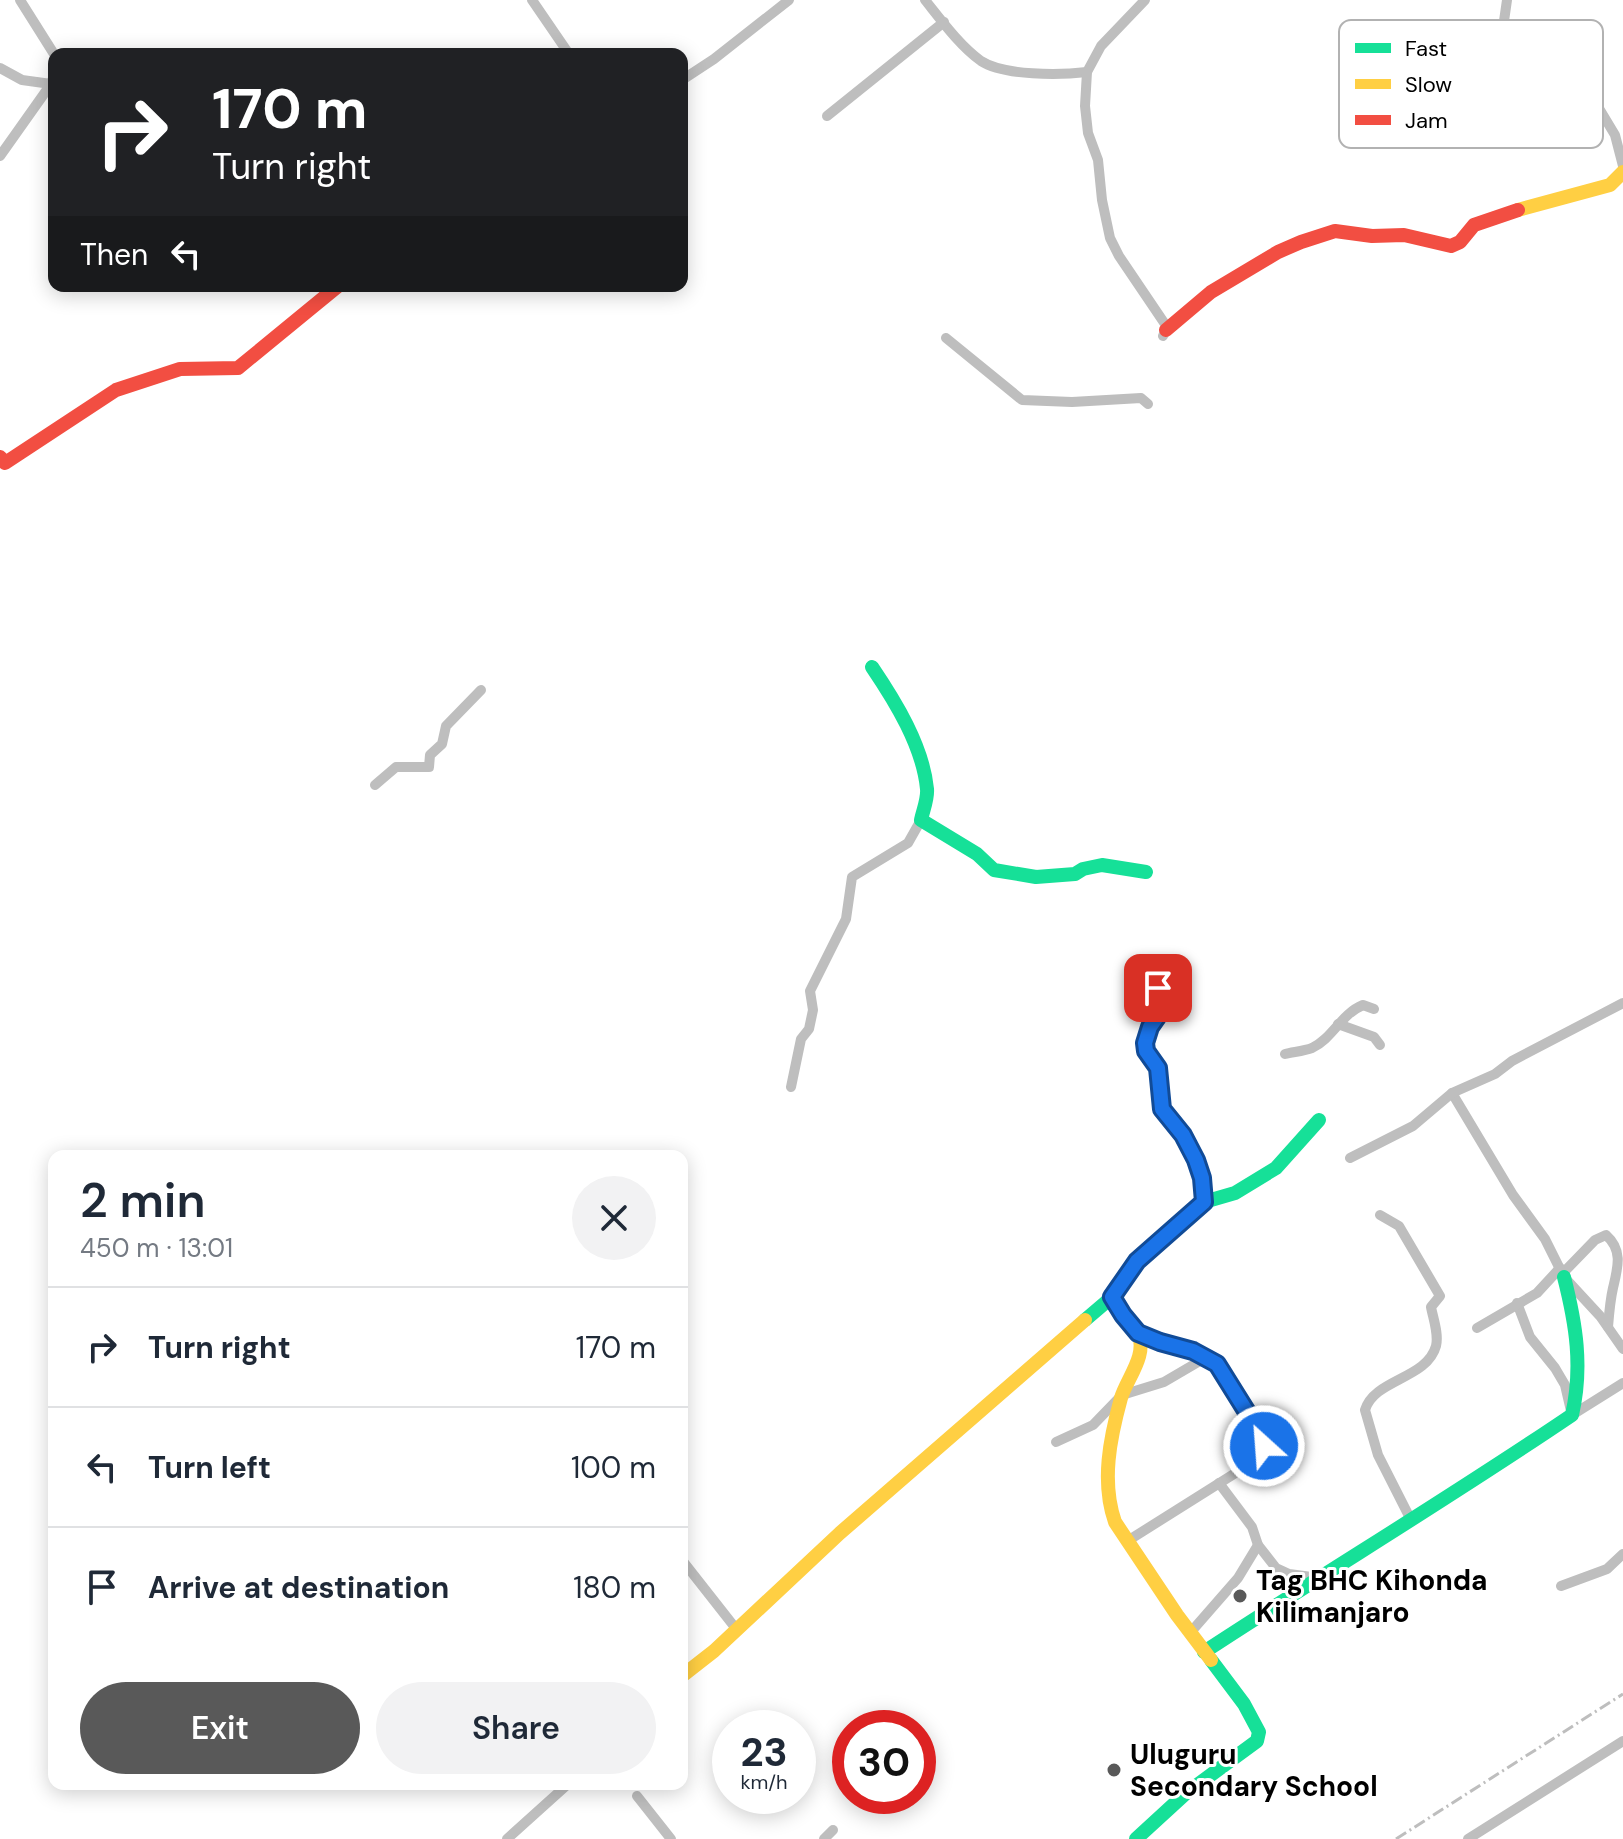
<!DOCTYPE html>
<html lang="en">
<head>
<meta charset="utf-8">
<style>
	body { margin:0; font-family:"DM Sans",sans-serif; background:#f2f2f3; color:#1f2937; height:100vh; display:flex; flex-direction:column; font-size:30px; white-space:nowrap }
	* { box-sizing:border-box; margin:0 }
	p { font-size:26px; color:#747a83 }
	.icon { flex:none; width:44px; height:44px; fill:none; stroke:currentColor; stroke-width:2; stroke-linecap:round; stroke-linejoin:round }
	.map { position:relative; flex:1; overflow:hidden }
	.panel { position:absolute; left:48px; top:1150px; width:640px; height:640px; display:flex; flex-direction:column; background:#fff; border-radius:16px; box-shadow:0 4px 20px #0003 }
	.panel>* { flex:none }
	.banner { position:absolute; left:48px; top:48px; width:640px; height:244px; border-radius:16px; box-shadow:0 4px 20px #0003; background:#202124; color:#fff; overflow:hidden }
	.speed { position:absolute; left:712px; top:1710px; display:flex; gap:16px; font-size:40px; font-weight:700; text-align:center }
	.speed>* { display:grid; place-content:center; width:104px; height:104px; border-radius:50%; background:#fff; box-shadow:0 4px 20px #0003; line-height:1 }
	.speed small { font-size:20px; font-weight:400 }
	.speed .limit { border:12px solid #d22; background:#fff; color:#111 }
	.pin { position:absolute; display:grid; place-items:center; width:68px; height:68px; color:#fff; margin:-34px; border-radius:16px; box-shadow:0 4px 12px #0006 }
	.me { position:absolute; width:88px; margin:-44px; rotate:334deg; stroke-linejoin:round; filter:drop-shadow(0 0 6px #0008) }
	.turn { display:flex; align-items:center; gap:28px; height:168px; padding:0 32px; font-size:36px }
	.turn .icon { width:104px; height:104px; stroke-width:2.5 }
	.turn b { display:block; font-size:56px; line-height:68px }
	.then { display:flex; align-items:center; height:76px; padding:0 32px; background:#0003; gap:16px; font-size:30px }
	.round { display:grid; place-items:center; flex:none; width:84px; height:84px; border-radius:42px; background:#f2f2f3 }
	.head { display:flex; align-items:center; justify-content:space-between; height:136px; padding:0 32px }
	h1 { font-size:48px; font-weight:600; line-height:60px }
	.button { display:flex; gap:16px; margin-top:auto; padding:16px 32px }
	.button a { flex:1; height:92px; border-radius:48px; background:#595959; color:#fff; font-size:32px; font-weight:600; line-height:92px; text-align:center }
	.button a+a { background:#f2f2f3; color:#1f2937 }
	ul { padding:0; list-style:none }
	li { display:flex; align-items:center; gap:24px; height:120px; padding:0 32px; border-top:2px solid #e0e1e3 }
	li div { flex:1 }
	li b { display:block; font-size:30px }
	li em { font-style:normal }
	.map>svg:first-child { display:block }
</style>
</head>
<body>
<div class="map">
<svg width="1623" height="1839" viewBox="0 0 1623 1839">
	<rect width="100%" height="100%" fill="#fff"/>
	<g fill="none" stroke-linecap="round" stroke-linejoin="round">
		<g stroke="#bebebe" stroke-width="10">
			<path d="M 20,0 L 54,54"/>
			<path d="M 532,0 L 569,54"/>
			<path d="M 925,0 C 941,20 960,46 981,61 C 1004,76 1060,75 1087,72"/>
			<path d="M 1145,0 L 1101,46 L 1087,72 L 1085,106 L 1088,133 L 1098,160 L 1102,200 L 1110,238 L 1119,256 L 1167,327 L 1163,336"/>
			<path d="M 1507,0 L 1504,21 L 1512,37 L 1529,42 L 1561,74 L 1591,95 L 1615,135 L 1623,166"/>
			<path d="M 0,68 L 22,80 L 51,84"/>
			<path d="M 682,80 L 714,59 L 789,0"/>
			<path d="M 827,116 L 944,22"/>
			<path d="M 0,156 L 51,84 L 54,75"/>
			<path d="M 946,338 L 1022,400 L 1072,402 L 1141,398 L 1148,404"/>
			<path d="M 375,785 L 396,767 L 429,767 L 430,755 L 442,744 L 446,726 L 481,690"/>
			<path d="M 1158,988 L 1157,1017 L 1150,1027 L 1145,1043 L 1146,1051 L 1158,1068 L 1162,1109 L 1183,1135 L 1196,1160 L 1202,1178 L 1204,1202"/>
			<path d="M 1338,1024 L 1374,1037 L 1380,1045"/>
			<path d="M 1285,1054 C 1293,1052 1304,1051 1312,1048 C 1333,1038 1341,1014 1363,1005 L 1374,1009"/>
			<path d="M 791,1087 L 801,1039 L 809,1029 L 813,1010 L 810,991 L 846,919 L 852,877 L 908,843 L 921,820"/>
			<path d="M 1452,1093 L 1513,1195 L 1545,1239 L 1564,1277 L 1600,1316 L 1623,1349"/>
			<path d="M 1350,1158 L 1413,1126 L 1452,1093 L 1495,1074 L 1512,1061 L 1623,1003"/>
			<path d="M 1380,1215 L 1399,1226 L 1440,1296 L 1431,1307 C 1433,1318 1439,1334 1436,1346 C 1427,1379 1374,1379 1365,1410 L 1378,1455 L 1411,1520"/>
			<path d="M 1563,1273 L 1595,1240 L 1606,1235 C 1623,1250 1618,1267 1613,1288 C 1610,1301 1609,1314 1608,1327"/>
			<path d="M 1517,1303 L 1530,1337 L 1555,1368 L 1565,1385 L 1572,1415 L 1623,1383"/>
			<path d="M 1477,1328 L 1537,1293 L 1560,1268"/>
			<path d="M 1056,1442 L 1093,1425 L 1122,1395 L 1164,1382 L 1205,1358"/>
			<path d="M 1219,1483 L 1252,1527 L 1258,1545 L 1276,1568 L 1289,1574 L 1319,1578"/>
			<path d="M 1129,1540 L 1245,1467 C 1252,1462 1260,1457 1262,1449 C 1265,1437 1226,1369 1214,1362 C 1191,1348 1164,1344 1138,1333"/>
			<path d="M 682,1560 L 737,1630"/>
			<path d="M 1561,1586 L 1607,1569 L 1623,1554"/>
			<path d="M 1190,1633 L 1238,1578 L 1258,1545"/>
			<path d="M 637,1796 L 671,1839"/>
			<path d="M 507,1839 L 568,1784"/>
			<path d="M 824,1839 L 833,1830"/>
			<path d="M 1468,1839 L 1623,1741"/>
		</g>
		<g stroke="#16e098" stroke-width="14">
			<path d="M 872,667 C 895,701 923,746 927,789 C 928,799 923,810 921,820 L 977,854 L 994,870 L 1036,877 L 1075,874 L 1083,869 L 1102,865 L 1146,872"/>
			<path d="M 1085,1320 L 1112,1297 L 1137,1261 L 1204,1202 L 1235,1193 L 1276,1168 L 1319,1120"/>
			<path d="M 1204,1652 C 1326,1572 1451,1497 1572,1415 C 1583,1367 1576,1324 1564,1277"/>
			<path d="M 1136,1839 L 1185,1794 L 1257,1741 L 1259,1732 L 1244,1704 L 1211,1660"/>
		</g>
		<g stroke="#ffcf43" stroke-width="14">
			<path d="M 1518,210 L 1610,185 L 1623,172"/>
			<path d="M 1112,1297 C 1119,1308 1133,1322 1138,1333 C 1148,1355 1127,1378 1121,1398 C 1110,1438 1101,1482 1115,1522 L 1177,1615 L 1211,1660"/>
			<path d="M 682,1676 L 714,1651 L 840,1533 L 1085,1320"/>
		</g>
		<g stroke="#f24e42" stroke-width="14">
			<path d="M 1166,330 L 1211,292 L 1278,252 L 1301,242 L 1335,231 L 1372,236 L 1404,235 L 1451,246 L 1460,242 L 1474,225 L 1518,210"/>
			<path d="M 0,457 L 5,463 L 116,390 L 180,369 L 238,368 L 338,286"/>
		</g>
		<path stroke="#bebebe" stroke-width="3" stroke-dasharray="12 4 2 4" stroke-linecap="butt" d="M 1396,1839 L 1623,1694"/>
	</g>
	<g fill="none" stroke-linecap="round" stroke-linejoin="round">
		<g stroke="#114b97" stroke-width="20">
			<path id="route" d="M 1158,988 L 1157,1017 L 1150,1027 L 1145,1043 L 1146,1051 L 1158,1068 L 1162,1109 L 1183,1135 L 1196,1160 L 1202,1178 L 1204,1202 L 1137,1261 L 1112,1297 L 1123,1315 L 1138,1333 L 1160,1342 L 1193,1351 L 1217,1364 L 1260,1433 L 1264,1446"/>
		</g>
		<use href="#route" stroke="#1a73e8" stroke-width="14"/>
	</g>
	<g fill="#595959" stroke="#fff" stroke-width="3">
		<circle cx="1240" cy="1596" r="8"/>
		<circle cx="1114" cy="1770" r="8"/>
	</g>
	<g text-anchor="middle" stroke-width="6" stroke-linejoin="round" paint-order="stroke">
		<g font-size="28" font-weight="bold" fill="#000" stroke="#fff" text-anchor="start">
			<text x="1256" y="1590">Tag BHC Kihonda<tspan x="1256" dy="32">Kilimanjaro</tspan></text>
			<text x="1130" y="1764">Uluguru<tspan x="1130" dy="32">Secondary School</tspan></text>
		</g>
	</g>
	<rect x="1339" y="20" width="264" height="128" rx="12" fill="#fff" stroke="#b2b2b2" stroke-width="2"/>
	<rect x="1355" y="43" width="36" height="10" fill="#16e098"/>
	<rect x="1355" y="79" width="36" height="10" fill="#ffcf43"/>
	<rect x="1355" y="115" width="36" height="10" fill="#f24e42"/>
	<g font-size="22" fill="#000">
		<text x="1405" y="56">Fast</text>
		<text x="1405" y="92">Slow</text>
		<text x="1405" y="128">Jam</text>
	</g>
</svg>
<div class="speed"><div>23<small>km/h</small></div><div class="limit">30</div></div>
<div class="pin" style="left:1158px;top:988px;background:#d93025"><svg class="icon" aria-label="arrive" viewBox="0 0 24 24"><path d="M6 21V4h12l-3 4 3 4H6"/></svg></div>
<svg class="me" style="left:1264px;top:1446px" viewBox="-20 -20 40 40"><circle r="17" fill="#1a73e8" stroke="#fff" stroke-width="3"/><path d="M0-11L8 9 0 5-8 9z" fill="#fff"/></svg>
<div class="banner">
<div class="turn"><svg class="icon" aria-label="right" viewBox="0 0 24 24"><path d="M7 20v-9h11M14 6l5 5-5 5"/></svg><div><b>170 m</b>Turn right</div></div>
<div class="then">Then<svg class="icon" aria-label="left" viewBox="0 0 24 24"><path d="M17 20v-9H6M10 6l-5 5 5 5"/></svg></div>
</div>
<section class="panel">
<div class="head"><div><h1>2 min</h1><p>450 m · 13:01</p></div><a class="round"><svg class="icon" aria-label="close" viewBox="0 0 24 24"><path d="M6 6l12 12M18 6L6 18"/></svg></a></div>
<ul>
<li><svg class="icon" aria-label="right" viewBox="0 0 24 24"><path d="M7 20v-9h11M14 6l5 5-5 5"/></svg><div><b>Turn right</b></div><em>170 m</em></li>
<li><svg class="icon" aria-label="left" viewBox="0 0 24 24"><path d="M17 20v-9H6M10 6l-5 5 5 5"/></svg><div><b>Turn left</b></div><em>100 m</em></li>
<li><svg class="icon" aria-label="arrive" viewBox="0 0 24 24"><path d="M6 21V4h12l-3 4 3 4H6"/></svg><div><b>Arrive at destination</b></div><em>180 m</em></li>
</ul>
<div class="button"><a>Exit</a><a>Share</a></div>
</section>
</div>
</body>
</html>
